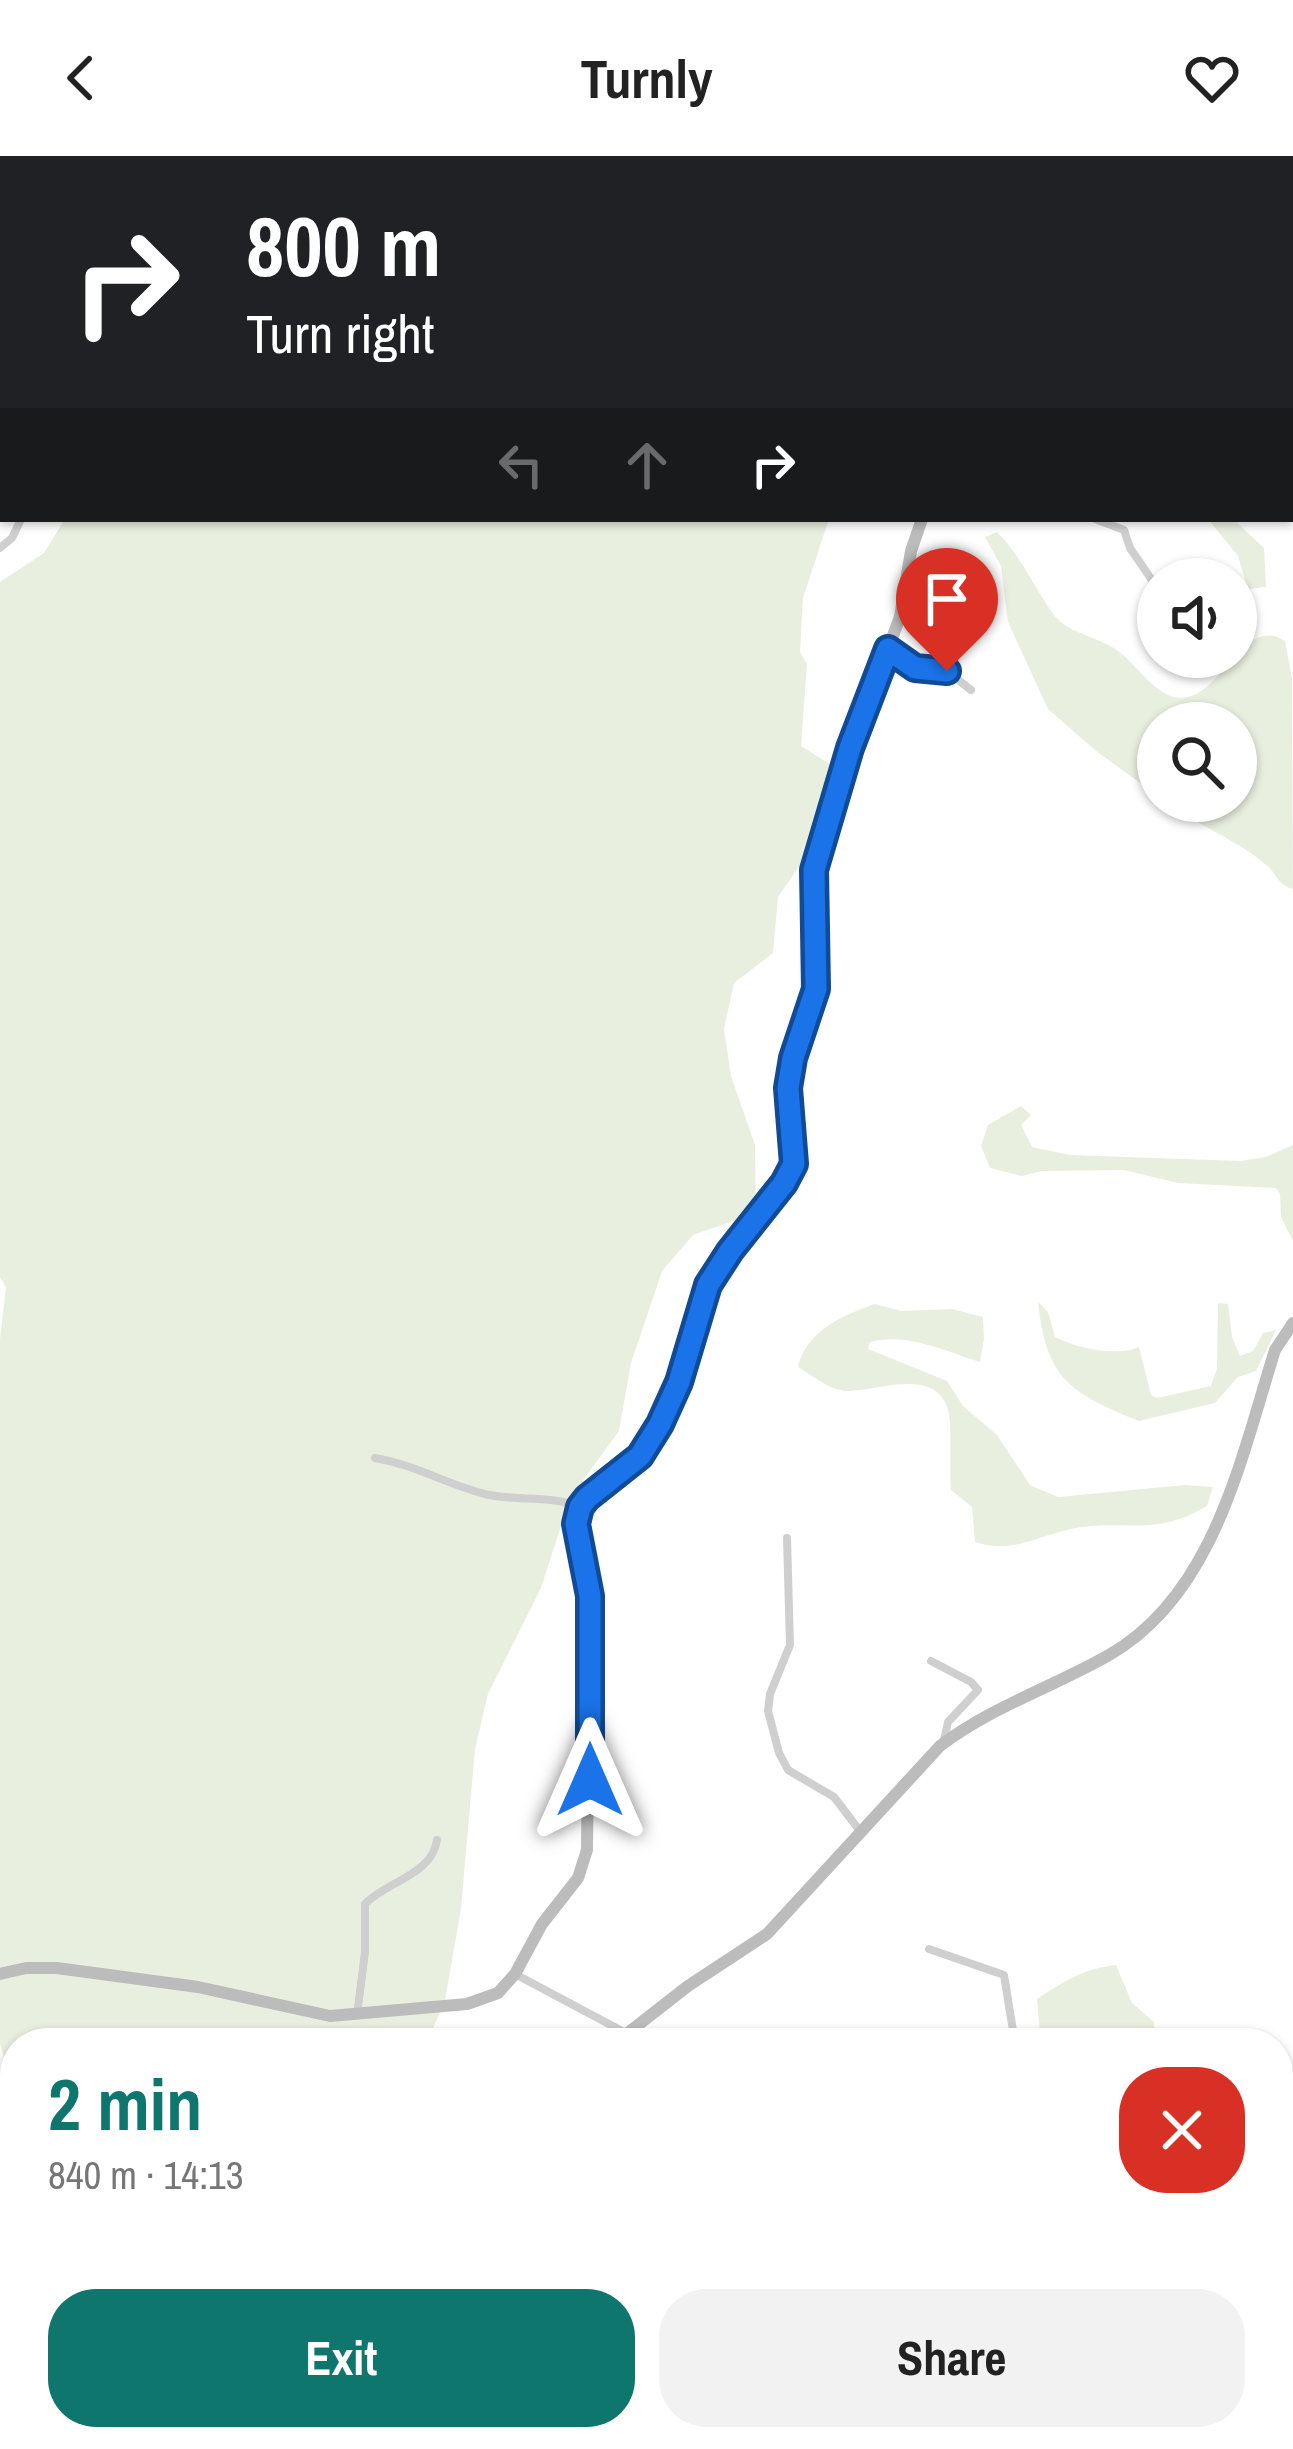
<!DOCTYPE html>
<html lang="en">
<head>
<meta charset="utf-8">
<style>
	body { margin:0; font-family:"Archivo Narrow",sans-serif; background:#f2f2f2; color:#222; height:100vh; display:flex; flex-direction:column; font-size:45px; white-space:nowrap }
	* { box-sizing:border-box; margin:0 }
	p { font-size:39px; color:#767676 }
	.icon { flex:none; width:66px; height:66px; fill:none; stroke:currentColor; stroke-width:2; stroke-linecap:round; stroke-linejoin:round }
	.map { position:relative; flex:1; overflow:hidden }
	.sheet { position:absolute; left:0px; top:1872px; width:1293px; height:423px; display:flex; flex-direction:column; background:#fff; border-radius:48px 48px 0 0; box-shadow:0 3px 9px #0004 }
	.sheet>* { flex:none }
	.top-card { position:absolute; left:0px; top:0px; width:1293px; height:366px; box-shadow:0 3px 9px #0004; background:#202124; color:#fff; overflow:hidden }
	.controls { position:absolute; left:1137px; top:402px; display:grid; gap:24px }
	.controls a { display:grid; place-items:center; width:120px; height:120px; border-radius:50%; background:#fff; box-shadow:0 3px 9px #0004; font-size:60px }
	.pin { position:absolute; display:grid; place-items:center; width:102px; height:102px; color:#fff; margin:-123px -51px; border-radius:50% 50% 50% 0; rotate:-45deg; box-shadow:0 0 12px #0007 }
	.pin .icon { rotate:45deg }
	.me { position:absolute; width:132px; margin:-66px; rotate:0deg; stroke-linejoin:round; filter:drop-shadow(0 0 9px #0008) }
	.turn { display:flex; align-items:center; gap:42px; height:252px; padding:0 48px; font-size:54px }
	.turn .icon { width:156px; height:156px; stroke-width:2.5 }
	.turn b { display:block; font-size:84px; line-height:102px }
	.lanes { display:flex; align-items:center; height:114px; padding:0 48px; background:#0003; justify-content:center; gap:60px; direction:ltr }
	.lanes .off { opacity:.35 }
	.round { display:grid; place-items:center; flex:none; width:126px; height:126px; border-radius:48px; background:#f2f2f2 }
	.head { display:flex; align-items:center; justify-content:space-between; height:204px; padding:0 48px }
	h1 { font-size:72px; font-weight:700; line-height:90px; color:#0f766e }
	.cta { display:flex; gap:24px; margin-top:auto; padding:24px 48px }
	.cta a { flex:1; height:138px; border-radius:48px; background:#0f766e; color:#fff; font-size:48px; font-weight:700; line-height:138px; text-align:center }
	.cta a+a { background:#f2f2f2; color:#222 }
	header { display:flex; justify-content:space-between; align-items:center; height:156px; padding:0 48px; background:#fff; font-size:54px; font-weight:700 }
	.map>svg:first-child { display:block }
</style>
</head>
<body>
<header><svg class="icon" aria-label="back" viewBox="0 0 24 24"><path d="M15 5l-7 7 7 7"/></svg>Turnly<svg class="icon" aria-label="heart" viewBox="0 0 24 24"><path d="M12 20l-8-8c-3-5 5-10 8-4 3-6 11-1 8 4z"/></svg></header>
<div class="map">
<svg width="1293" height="2293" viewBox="0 0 1293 2293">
	<rect width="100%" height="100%" fill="#fff"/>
	<g fill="#e9efdf">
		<path d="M 94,0 L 924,0 L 93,3 Z"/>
		<path d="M 65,363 L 829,363 L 803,442 L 800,496 L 807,508 L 801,590 L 830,608 L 805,702 L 778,741 L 773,797 L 734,827 L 724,873 L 731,920 L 755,989 L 756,1057 L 693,1079 L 662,1115 L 631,1207 L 619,1275 L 570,1342 L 541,1432 L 488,1538 L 475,1593 L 461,1753 L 445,1844 L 427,1887 L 15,1887 L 15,2280 L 326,2280 L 321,2293 L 0,2293 L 0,1936 L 8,1916 L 0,1888 L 0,1183 L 6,1131 L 0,1121 L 0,426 L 44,397 Z"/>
		<path d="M 1208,363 L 1233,363 L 1264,392 L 1266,431 L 1248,433 L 1238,400 Z"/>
		<path d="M 997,376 C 1022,401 1034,432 1054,459 C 1069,478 1100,481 1118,495 C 1135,507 1154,537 1174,541 C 1221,551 1240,456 1285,485 L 1292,522 L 1293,733 C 1277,729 1277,717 1265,708 C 1236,683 1196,669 1165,645 L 1236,645 L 1236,567 L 1158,567 L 1158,640 L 1096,595 L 1048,553 L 1008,466 L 1001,410 L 985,381 Z"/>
		<path d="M 1021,950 L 1031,959 L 1021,969 L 1032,991 L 1070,999 L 1240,1005 L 1266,1001 L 1293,989 L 1293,1085 L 1281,1061 L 1280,1038 L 1276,1032 L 1178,1027 L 1124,1014 L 1041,1015 L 1022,1020 L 990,1012 L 981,990 L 988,969 Z"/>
		<path d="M 1038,1146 L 1048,1156 L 1055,1181 C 1076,1192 1116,1201 1139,1191 L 1151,1239 L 1157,1242 L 1211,1230 L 1217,1212 L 1218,1147 L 1228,1148 L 1232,1181 L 1240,1200 L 1253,1195 L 1263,1177 L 1276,1174 L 1256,1215 L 1238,1221 L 1215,1247 L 1139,1265 C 1070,1237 1046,1223 1038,1146 Z"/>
		<path d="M 875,1148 L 901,1155 L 952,1153 L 983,1161 L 984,1183 L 980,1206 C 945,1195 906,1176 870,1186 L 868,1193 L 947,1225 L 963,1250 L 997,1279 L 1030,1329 L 1058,1341 L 1185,1329 L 1213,1331 L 1207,1350 C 1152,1383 1121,1361 1067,1374 C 1033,1382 1010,1398 975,1386 L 972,1351 L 951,1334 C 949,1314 952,1274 949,1258 C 938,1204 867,1241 840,1234 C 826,1231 810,1218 798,1211 C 806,1175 843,1159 875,1148 Z"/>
		<path d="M 1116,1809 L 1132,1847 L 1154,1866 L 1155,1887 L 1041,1887 L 1037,1843 C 1063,1826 1085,1812 1116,1809 Z"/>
		<path d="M 1278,2003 L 1293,2022 L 1293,2082 L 1278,2088 Z"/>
	</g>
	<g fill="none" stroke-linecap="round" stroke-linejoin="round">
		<g stroke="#cfcfcf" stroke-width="8">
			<path d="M 41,3 L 42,0"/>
			<path d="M 0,9 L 3,10"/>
			<path d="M 0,300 L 3,301"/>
			<path d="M 1095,363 L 1124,374 L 1130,392 L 1158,433"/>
			<path d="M 0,392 L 12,382 L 21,363"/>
			<path d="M 888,493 L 915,511 L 947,515 L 971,534"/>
			<path d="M 375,1302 C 417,1309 445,1328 485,1338 C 517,1346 548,1338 580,1351"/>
			<path d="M 787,1382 L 790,1489 L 770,1538 L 768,1555 L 779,1597 L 788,1614 L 834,1641 L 860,1675"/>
			<path d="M 931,1505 L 971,1526 L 978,1534 L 948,1566 L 944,1584"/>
			<path d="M 929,1793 L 1004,1819 L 1015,1887"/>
			<path d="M 515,1818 L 624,1876"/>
			<path d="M 357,1859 L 365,1796 L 365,1748 C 387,1725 432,1719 437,1684"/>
			<path d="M 1278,2231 L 1293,2222"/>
			<path d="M 455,2280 L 484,2293"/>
			<path d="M 926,2293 L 941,2280"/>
		</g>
		<g stroke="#bcbcbc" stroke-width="12">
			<path d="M 999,0 L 999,3"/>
			<path d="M 0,1818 L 26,1812 L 57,1812 L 198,1831 L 330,1860 L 467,1848 L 498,1837 L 515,1818 L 542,1768 L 578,1722 L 587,1694 L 590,1440 L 578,1357 L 587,1342 L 643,1296 L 672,1245 L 708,1129 L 730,1095 L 784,1027 L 794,1008 L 788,932 L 793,902 L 816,833 L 814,714 L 850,593 L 900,461 L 911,395 L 922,363"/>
			<path d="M 615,1887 L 688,1830 L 767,1778 L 940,1590 C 991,1551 1053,1531 1109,1499 C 1214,1439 1241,1302 1275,1194 L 1293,1167"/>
			<path d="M 508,2293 L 511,2280"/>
		</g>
	</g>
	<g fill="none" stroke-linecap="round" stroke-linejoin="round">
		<g stroke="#114b97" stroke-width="30">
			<path id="route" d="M 590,1624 L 590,1440 L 576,1368 L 580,1351 L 587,1342 L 640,1300 L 660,1268 L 679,1226 L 708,1129 L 730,1095 L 784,1027 L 794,1008 L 788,932 L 793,902 L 816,833 L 814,714 L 850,592 L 888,493 L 915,512 L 947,515"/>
		</g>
		<use href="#route" stroke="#1a73e8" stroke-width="21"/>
	</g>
</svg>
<div class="controls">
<a><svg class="icon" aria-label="sound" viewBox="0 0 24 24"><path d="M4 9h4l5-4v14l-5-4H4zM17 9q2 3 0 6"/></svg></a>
<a><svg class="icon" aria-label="search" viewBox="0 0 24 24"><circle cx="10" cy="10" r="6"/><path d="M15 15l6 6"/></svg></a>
</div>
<div class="pin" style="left:947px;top:515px;background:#d93025"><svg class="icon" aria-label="arrive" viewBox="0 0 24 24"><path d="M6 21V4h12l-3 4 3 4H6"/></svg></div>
<svg class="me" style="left:590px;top:1624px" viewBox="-20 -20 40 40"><path d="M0-17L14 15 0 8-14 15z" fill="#1a73e8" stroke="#fff" stroke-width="4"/></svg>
<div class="top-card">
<div class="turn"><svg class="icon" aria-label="right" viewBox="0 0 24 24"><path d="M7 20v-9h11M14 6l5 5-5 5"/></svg><div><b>800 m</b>Turn right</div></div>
<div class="lanes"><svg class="icon off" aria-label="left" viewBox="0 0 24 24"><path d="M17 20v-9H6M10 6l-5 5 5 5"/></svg><svg class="icon off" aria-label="ahead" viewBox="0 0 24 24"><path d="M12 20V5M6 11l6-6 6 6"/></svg><svg class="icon" aria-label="right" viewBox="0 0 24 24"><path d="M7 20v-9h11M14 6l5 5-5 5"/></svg></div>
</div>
<section class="sheet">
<div class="head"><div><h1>2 min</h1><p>840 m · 14:13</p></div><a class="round" style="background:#d93025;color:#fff"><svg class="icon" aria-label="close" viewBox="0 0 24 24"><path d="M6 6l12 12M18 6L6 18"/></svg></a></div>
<div class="cta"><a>Exit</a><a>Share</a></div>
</section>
</div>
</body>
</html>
